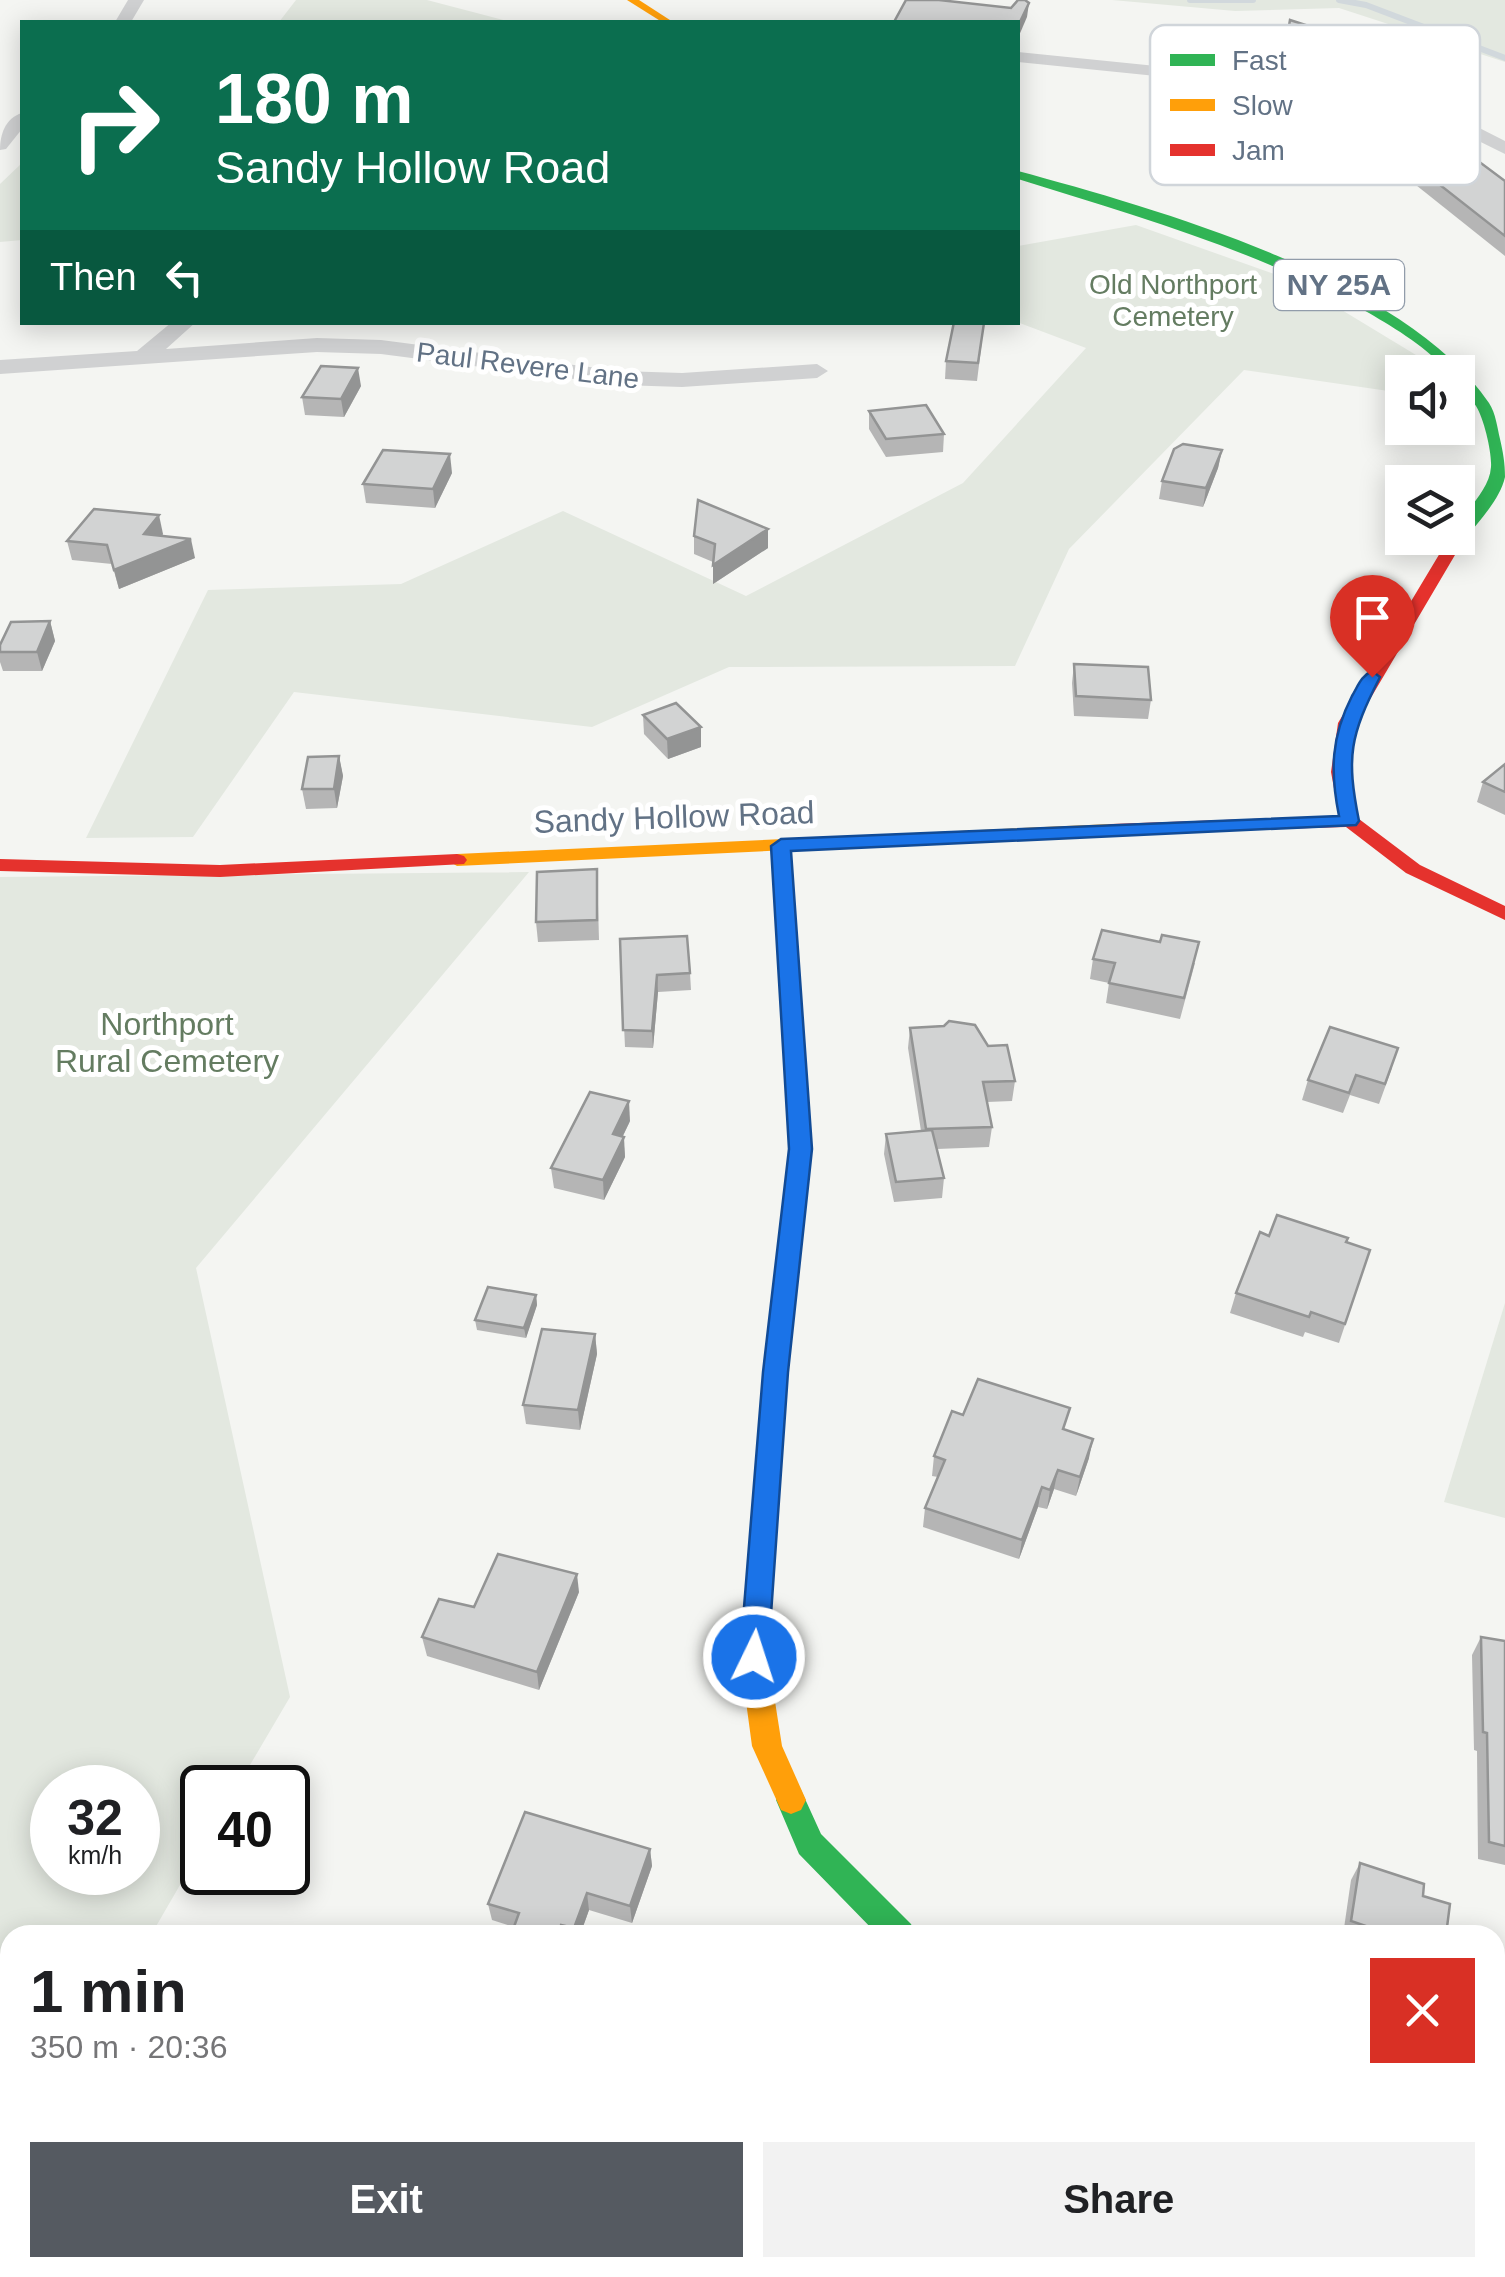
<!DOCTYPE html>
<html lang="en">
<head>
<meta charset="utf-8">
<style>
	body { margin:0; font-family:Helvetica,sans-serif; background:#f2f2f2; color:#202124; height:100vh; display:flex; flex-direction:column; font-size:38px; white-space:nowrap }
	* { box-sizing:border-box; margin:0 }
	p { font-size:32px; color:#757577 }
	.icon { flex:none; width:55px; height:55px; fill:none; stroke:currentColor; stroke-width:2; stroke-linecap:round; stroke-linejoin:round }
	.map { position:relative; flex:1; overflow:hidden }
	.side { position:absolute; left:0px; top:1925px; width:1505px; height:352px; display:flex; flex-direction:column; background:#fff; border-radius:30px 30px 0 0; box-shadow:0 5px 25px #0003 }
	.side>* { flex:none }
	.guide { position:absolute; left:20px; top:20px; width:1000px; height:305px; border-radius:0px; box-shadow:0 5px 25px #0003; background:#0b6e4f; color:#fff; overflow:hidden }
	.buttons { position:absolute; left:1385px; top:355px; display:grid; gap:20px }
	.buttons a { display:grid; place-items:center; width:90px; height:90px; border-radius:0px; background:#fff; box-shadow:0 5px 25px #0003; font-size:50px }
	.speed { position:absolute; left:30px; top:1765px; display:flex; gap:20px; font-size:50px; font-weight:700; text-align:center }
	.speed>* { display:grid; place-content:center; width:130px; height:130px; border-radius:50%; background:#fff; box-shadow:0 5px 25px #0003; line-height:1 }
	.speed small { font-size:25px; font-weight:400 }
	.speed .limit { border:5px solid #111; border-radius:15px; background:#fff; color:#111 }
	.pin { position:absolute; display:grid; place-items:center; width:85px; height:85px; color:#fff; margin:-102px -42px; border-radius:50% 50% 50% 0; rotate:-45deg; box-shadow:0 0 10px #0007 }
	.pin .icon { rotate:45deg }
	.me { position:absolute; width:110px; margin:-55px; rotate:4deg; stroke-linejoin:round; filter:drop-shadow(0 0 8px #0008) }
	.turn { display:flex; align-items:center; gap:35px; height:210px; padding:0 30px; font-size:45px }
	.turn .icon { width:130px; height:130px; stroke-width:2.5 }
	.turn b { display:block; font-size:70px; line-height:85px }
	.then { display:flex; align-items:center; height:95px; padding:0 30px; background:#0003; gap:20px; font-size:38px }
	.round { display:grid; place-items:center; flex:none; width:105px; height:105px; border-radius:0px; background:#f2f2f2 }
	.headline { display:flex; align-items:center; justify-content:space-between; height:170px; padding:0 30px }
	h1 { font-size:60px; font-weight:700; line-height:75px }
	.cta { display:flex; gap:20px; margin-top:auto; padding:20px 30px }
	.cta a { flex:1; height:115px; border-radius:0px; background:#555a61; color:#fff; font-size:40px; font-weight:700; line-height:115px; text-align:center }
	.cta a+a { background:#f2f2f2; color:#202124 }
	.map>svg:first-child { display:block }
</style>
</head>
<body>
<div class="map">
<svg width="1505" height="2277" viewBox="0 0 1505 2277">
	<rect width="100%" height="100%" fill="#f4f5f2"/>
	<g fill="#e3e8e0" fill-rule="evenodd">
		<path d="M 296,0 L 427,0 L 511,22 L 279,22 Z"/>
		<path d="M 1112,0 L 1505,0 L 1505,62 L 1339,8 L 1235,11 Z"/>
		<path d="M 22,163 L 22,240 L 0,242 L 0,184 Z"/>
		<path d="M 1136,225 L 1294,281 L 1444,372 L 1402,372 L 1402,393 L 1244,370 L 1069,549 L 1015,666 L 729,667 L 592,727 L 294,692 L 193,837 L 86,838 L 208,590 L 401,584 L 563,511 L 746,596 L 963,483 L 1086,348 L 1017,322 L 1018,246 Z"/>
		<path d="M 529,872 L 196,1268 L 290,1697 L 237,1787 L 202,1788 L 202,1847 L 151,1935 L 10,1935 L 10,2178 L 0,2195 L 0,877 ZM 52,1788 L 138,1788 L 138,1872 L 52,1872 Z"/>
		<path d="M 1505,1303 L 1505,1518 L 1444,1502 Z"/>
	</g>
	<g fill="none" stroke-linecap="round" stroke-linejoin="round">
		<g stroke="#d1d8dc" stroke-width="6">
			<path d="M 1190,0 L 1253,0"/>
			<path d="M 1339,0 L 1366,5 L 1505,58"/>
		</g>
		<g fill="#d0d1d2" fill-rule="evenodd">
			<path d="M 128,0 L 144,0 L 131,22 L 115,22 Z"/>
			<path d="M 1018,52 L 1342,85 L 1438,107 L 1505,141 L 1505,154 L 1426,115 L 1342,95 L 1018,62 Z"/>
			<path d="M 22,113 L 22,129 L 6,149 L 0,150 C 0,135 5,118 22,113 Z"/>
			<path d="M 172,322 L 196,322 L 166,349 L 317,338 L 381,340 L 621,371 L 682,373 L 817,364 L 828,371 L 817,378 L 682,387 L 621,385 L 381,354 L 317,352 L 0,374 L 0,360 L 137,351 Z"/>
			<path d="M 861,2268 L 926,2268 L 922,2277 L 857,2277 Z"/>
		</g>
		<g fill="#30b455" fill-rule="evenodd">
			<path d="M 1018,171 C 1158,209 1406,279 1489,403 C 1496,414 1497,427 1500,439 C 1503,452 1505,463 1505,477 C 1500,500 1478,522 1464,540 L 1450,538 L 1458,538 C 1458,512 1489,495 1491,467 C 1492,452 1484,419 1476,406 C 1468,393 1458,388 1458,372 L 1448,372 C 1428,348 1396,329 1369,313 C 1259,251 1137,216 1018,179 Z"/>
			<path d="M 781,839 L 791,845 L 812,1149 L 787,1368 L 784,1375 L 775,1378 L 766,1375 L 763,1368 L 790,1149 L 771,845 Z"/>
			<path d="M 791,1786 L 801,1790 L 821,1834 L 911,1924 L 916,1935 L 878,1935 L 799,1854 L 776,1800 L 781,1790 Z"/>
		</g>
		<g fill="#ff9f0a" fill-rule="evenodd">
			<path d="M 627,0 L 639,0 L 673,22 L 662,22 Z"/>
			<path d="M 1111,824 L 1118,826 L 1118,834 L 457,866 L 447,860 L 457,854 Z"/>
			<path d="M 775,1358 L 784,1361 L 787,1368 L 768,1657 L 782,1746 L 806,1800 L 801,1810 L 791,1814 L 781,1810 L 752,1746 L 740,1657 L 763,1368 L 766,1361 Z"/>
		</g>
		<g fill="#e5322d" fill-rule="evenodd">
			<path d="M 1458,533 L 1465,538 L 1356,723 L 1349,772 L 1359,819 L 1420,865 L 1505,906 L 1505,920 L 1406,873 L 1346,827 L 1104,834 L 1104,826 L 1111,824 L 1339,816 L 1331,772 L 1338,723 L 1449,538 L 1458,538 Z"/>
			<path d="M 457,854 L 464,856 L 467,860 L 464,864 L 220,877 L 0,871 L 0,859 L 220,865 Z"/>
		</g>
	</g>
	<g fill="#b5b5b5">
		<path d="M 1290,20 L 1352,68 L 1349,83 L 1280,75 Z"/>
		<path d="M 1280,77 L 1344,146 L 1341,162 L 1302,164 L 1271,128 Z"/>
		<path d="M 1365,126 L 1505,181 L 1505,256 L 1362,142 Z"/>
		<path d="M 982,341 L 977,381 L 945,379 L 946,361 Z"/>
		<path d="M 361,386 L 344,417 L 305,415 L 302,397 Z"/>
		<path d="M 869,411 L 944,434 L 943,452 L 886,457 L 869,429 Z"/>
		<path d="M 1222,450 L 1218,468 L 1203,507 L 1159,499 L 1162,481 Z"/>
		<path d="M 452,473 L 435,508 L 366,503 L 363,484 Z"/>
		<path d="M 163,534 L 162,536 L 195,558 L 119,589 L 112,564 L 72,560 L 67,541 Z"/>
		<path d="M 694,536 L 768,548 L 713,584 L 713,562 L 694,554 Z"/>
		<path d="M 50,621 L 55,641 L 42,671 L 3,671 L 0,662 L 0,645 Z"/>
		<path d="M 1074,664 L 1151,700 L 1148,719 L 1074,716 L 1072,683 Z"/>
		<path d="M 643,715 L 701,747 L 668,759 L 644,734 Z"/>
		<path d="M 339,756 L 343,776 L 337,808 L 306,809 L 302,789 Z"/>
		<path d="M 1505,764 L 1505,815 L 1477,802 L 1483,782 Z"/>
		<path d="M 597,869 L 599,940 L 538,942 L 536,922 Z"/>
		<path d="M 620,939 L 690,973 L 691,990 L 658,992 L 653,1048 L 625,1047 Z"/>
		<path d="M 1093,959 L 1195,963 L 1180,1019 L 1106,1003 L 1109,983 L 1090,979 Z"/>
		<path d="M 910,1028 L 1015,1081 L 1012,1101 L 987,1102 L 992,1127 L 989,1147 L 937,1149 L 944,1178 L 942,1198 L 894,1202 L 884,1154 L 886,1134 L 921,1131 L 908,1048 Z"/>
		<path d="M 1392,1068 L 1379,1104 L 1350,1095 L 1343,1113 L 1302,1100 L 1308,1080 Z"/>
		<path d="M 630,1121 L 623,1136 L 625,1157 L 604,1200 L 554,1188 L 551,1168 Z"/>
		<path d="M 1269,1236 L 1347,1243 L 1370,1250 L 1339,1343 L 1305,1332 L 1303,1337 L 1230,1313 L 1236,1293 Z"/>
		<path d="M 536,1295 L 537,1305 L 526,1338 L 477,1330 L 475,1320 Z"/>
		<path d="M 595,1334 L 597,1354 L 580,1430 L 526,1424 L 523,1405 Z"/>
		<path d="M 963,1415 L 1066,1430 L 1089,1458 L 1076,1496 L 1054,1489 L 1047,1509 L 1038,1507 L 1019,1559 L 923,1527 L 925,1508 L 938,1477 L 932,1476 L 934,1456 Z"/>
		<path d="M 579,1592 L 539,1690 L 427,1656 L 422,1637 L 474,1607 Z"/>
		<path d="M 1481,1637 L 1505,1641 L 1505,1865 L 1478,1859 L 1477,1751 L 1474,1750 L 1472,1655 Z"/>
		<path d="M 650,1849 L 652,1866 L 632,1923 L 589,1910 L 580,1935 L 511,1935 L 514,1927 L 492,1920 L 488,1904 Z"/>
		<path d="M 1360,1863 L 1423,1896 L 1446,1935 L 1343,1935 L 1351,1880 Z"/>
	</g>
	<g fill="#939494">
		<path d="M 1029,3 L 1027,17 L 1018,38 L 1018,26 Z"/>
		<path d="M 358,368 L 361,386 L 344,417 L 341,399 Z"/>
		<path d="M 1222,450 L 1218,468 L 1203,507 L 1206,488 Z"/>
		<path d="M 450,454 L 452,473 L 435,508 L 433,489 Z"/>
		<path d="M 159,515 L 163,534 L 148,552 L 144,534 Z"/>
		<path d="M 768,529 L 768,548 L 713,584 L 713,565 Z"/>
		<path d="M 191,539 L 195,558 L 119,589 L 114,570 Z"/>
		<path d="M 50,621 L 55,641 L 42,671 L 37,652 Z"/>
		<path d="M 701,727 L 701,747 L 668,759 L 667,739 Z"/>
		<path d="M 339,756 L 343,776 L 337,808 L 334,789 Z"/>
		<path d="M 657,975 L 658,992 L 653,1048 L 652,1031 Z"/>
		<path d="M 629,1101 L 630,1121 L 614,1154 L 613,1134 Z"/>
		<path d="M 624,1137 L 625,1157 L 604,1200 L 603,1180 Z"/>
		<path d="M 536,1295 L 537,1305 L 526,1338 L 524,1328 Z"/>
		<path d="M 595,1334 L 597,1354 L 580,1430 L 578,1410 Z"/>
		<path d="M 1093,1439 L 1089,1458 L 1076,1496 L 1080,1477 Z"/>
		<path d="M 1058,1470 L 1054,1489 L 1047,1509 L 1050,1490 Z"/>
		<path d="M 1042,1487 L 1038,1507 L 1019,1559 L 1022,1540 Z"/>
		<path d="M 577,1574 L 579,1592 L 539,1690 L 537,1672 Z"/>
		<path d="M 650,1849 L 652,1866 L 632,1923 L 630,1906 Z"/>
		<path d="M 587,1893 L 589,1910 L 580,1935 L 575,1935 L 574,1928 Z"/>
	</g>
	<g fill="#d2d3d3" stroke="#939494" stroke-width="2.5">
		<path d="M 906,0 L 939,0 L 1011,8 L 1018,0 L 1025,0 L 1029,3 L 1018,26 L 1018,22 L 894,22 Z"/>
		<path d="M 1290,20 L 1355,41 L 1352,68 L 1283,60 Z"/>
		<path d="M 1403,116 L 1438,131 L 1505,181 L 1505,236 L 1365,126 Z"/>
		<path d="M 954,322 L 984,323 L 978,363 L 946,361 Z"/>
		<path d="M 321,366 L 358,368 L 341,399 L 302,397 Z"/>
		<path d="M 926,405 L 944,434 L 886,439 L 869,411 Z"/>
		<path d="M 1183,444 L 1222,450 L 1206,488 L 1162,481 L 1174,449 Z"/>
		<path d="M 383,450 L 450,454 L 433,489 L 363,484 Z"/>
		<path d="M 698,500 L 768,529 L 713,565 L 715,544 L 694,536 Z"/>
		<path d="M 94,509 L 159,515 L 144,534 L 191,539 L 114,570 L 107,545 L 67,541 Z"/>
		<path d="M 50,621 L 37,652 L 0,652 L 0,645 L 11,622 Z"/>
		<path d="M 1074,664 L 1148,667 L 1151,700 L 1076,696 Z"/>
		<path d="M 676,703 L 701,727 L 667,739 L 643,715 Z"/>
		<path d="M 339,756 L 334,789 L 302,789 L 308,757 Z"/>
		<path d="M 1505,764 L 1505,792 L 1483,782 Z"/>
		<path d="M 597,869 L 597,920 L 536,922 L 537,872 Z"/>
		<path d="M 1102,930 L 1160,942 L 1162,935 L 1199,942 L 1184,998 L 1109,983 L 1115,963 L 1093,959 Z"/>
		<path d="M 687,936 L 690,973 L 657,975 L 652,1031 L 623,1030 L 620,939 Z"/>
		<path d="M 949,1021 L 975,1025 L 988,1046 L 1007,1045 L 1015,1081 L 983,1082 L 992,1127 L 926,1129 L 910,1028 L 944,1026 Z"/>
		<path d="M 1330,1027 L 1398,1048 L 1385,1084 L 1356,1075 L 1349,1093 L 1308,1080 Z"/>
		<path d="M 590,1092 L 629,1101 L 613,1134 L 624,1137 L 603,1180 L 551,1168 Z"/>
		<path d="M 932,1130 L 944,1178 L 896,1182 L 886,1134 Z"/>
		<path d="M 1277,1215 L 1348,1238 L 1346,1242 L 1370,1250 L 1345,1324 L 1311,1312 L 1309,1317 L 1236,1293 L 1260,1232 L 1269,1236 Z"/>
		<path d="M 488,1287 L 536,1295 L 524,1328 L 475,1320 Z"/>
		<path d="M 542,1329 L 595,1334 L 578,1410 L 523,1405 Z"/>
		<path d="M 978,1379 L 1070,1408 L 1063,1429 L 1093,1439 L 1080,1477 L 1058,1470 L 1050,1490 L 1042,1487 L 1022,1540 L 925,1508 L 945,1460 L 934,1456 L 952,1411 L 963,1415 Z"/>
		<path d="M 498,1554 L 577,1574 L 537,1672 L 422,1637 L 439,1599 L 474,1607 Z"/>
		<path d="M 1481,1637 L 1505,1641 L 1505,1846 L 1489,1842 L 1487,1733 L 1483,1732 Z"/>
		<path d="M 525,1812 L 650,1849 L 630,1906 L 587,1893 L 574,1928 L 561,1925 L 557,1935 L 511,1935 L 519,1913 L 488,1904 Z"/>
		<path d="M 1360,1863 L 1424,1884 L 1423,1896 L 1450,1904 L 1446,1935 L 1392,1935 L 1351,1921 Z"/>
		<path d="M 1495,1965 L 1505,1968 L 1505,2020 L 1501,2061 L 1495,2059 Z"/>
	</g>
	<path fill="#1a73e8" stroke="#114b97" stroke-width="2.5" d="M 1372,671 L 1380,677 C 1350,736 1346,756 1359,821 L 1356,825 L 791,851 L 812,1149 L 788,1372 L 768,1657 L 764,1666 L 754,1670 L 744,1666 L 740,1657 L 763,1372 L 789,1149 L 771,846 L 781,839 L 1339,816 C 1330,771 1331,737 1352,696 C 1358,686 1361,676 1372,671 Z"/>
	<g text-anchor="middle" stroke-width="10" stroke-linejoin="round" paint-order="stroke">
		<g font-size="28" fill="#647c61" stroke="#fff">
			<text x="1173" y="294">Old Northport<tspan x="1173" dy="32">Cemetery</tspan></text>
		</g>
		<g font-size="28" fill="#627285" stroke="#fff">
			<text transform="translate(528 365) rotate(7)" y="10">Paul Revere Lane</text>
		</g>
		<rect fill="#fff" stroke="#919caa" stroke-width="2.5" x="1274" y="260" width="130" height="50" rx="8"/>
		<g font-size="30" font-weight="bold" fill="#627285">
			<text x="1339" y="295">NY 25A</text>
		</g>
		<g font-size="32" fill="#627285" stroke="#fff">
			<text transform="translate(674 817) rotate(-2)" y="11">Sandy Hollow Road</text>
		</g>
		<g font-size="32" fill="#647c61" stroke="#fff">
			<text x="167" y="1035">Northport<tspan x="167" dy="37">Rural Cemetery</tspan></text>
		</g>
	</g>
	<rect x="1150" y="25" width="330" height="160" rx="15" fill="#fff" stroke="#d0d5da" stroke-width="2.5"/>
	<rect x="1170" y="54" width="45" height="12" fill="#30b455"/>
	<rect x="1170" y="99" width="45" height="12" fill="#ff9f0a"/>
	<rect x="1170" y="144" width="45" height="12" fill="#e5322d"/>
	<g font-size="28" fill="#627285">
		<text x="1232" y="70">Fast</text>
		<text x="1232" y="115">Slow</text>
		<text x="1232" y="160">Jam</text>
	</g>
</svg>
<div class="buttons">
<a><svg class="icon" aria-label="sound" viewBox="0 0 24 24"><path d="M4 9h4l5-4v14l-5-4H4zM17 9q2 3 0 6"/></svg></a>
<a><svg class="icon" aria-label="layers" viewBox="0 0 24 24"><path d="M12 4l9 5-9 5-9-5zM3 14l9 5 9-5"/></svg></a>
</div>
<div class="speed"><div>32<small>km/h</small></div><div class="limit">40</div></div>
<div class="pin" style="left:1372px;top:677px;background:#d93025"><svg class="icon" aria-label="arrive" viewBox="0 0 24 24"><path d="M6 21V4h12l-3 4 3 4H6"/></svg></div>
<svg class="me" style="left:754px;top:1657px" viewBox="-20 -20 40 40"><circle r="17" fill="#1a73e8" stroke="#fff" stroke-width="3"/><path d="M0-11L8 9 0 5-8 9z" fill="#fff"/></svg>
<div class="guide">
<div class="turn"><svg class="icon" aria-label="right" viewBox="0 0 24 24"><path d="M7 20v-9h11M14 6l5 5-5 5"/></svg><div><b>180 m</b>Sandy Hollow Road</div></div>
<div class="then">Then<svg class="icon" aria-label="left" viewBox="0 0 24 24"><path d="M17 20v-9H6M10 6l-5 5 5 5"/></svg></div>
</div>
<section class="side">
<div class="headline"><div><h1>1 min</h1><p>350 m · 20:36</p></div><a class="round" style="background:#d93025;color:#fff"><svg class="icon" aria-label="close" viewBox="0 0 24 24"><path d="M6 6l12 12M18 6L6 18"/></svg></a></div>
<div class="cta"><a>Exit</a><a>Share</a></div>
</section>
</div>
</body>
</html>
